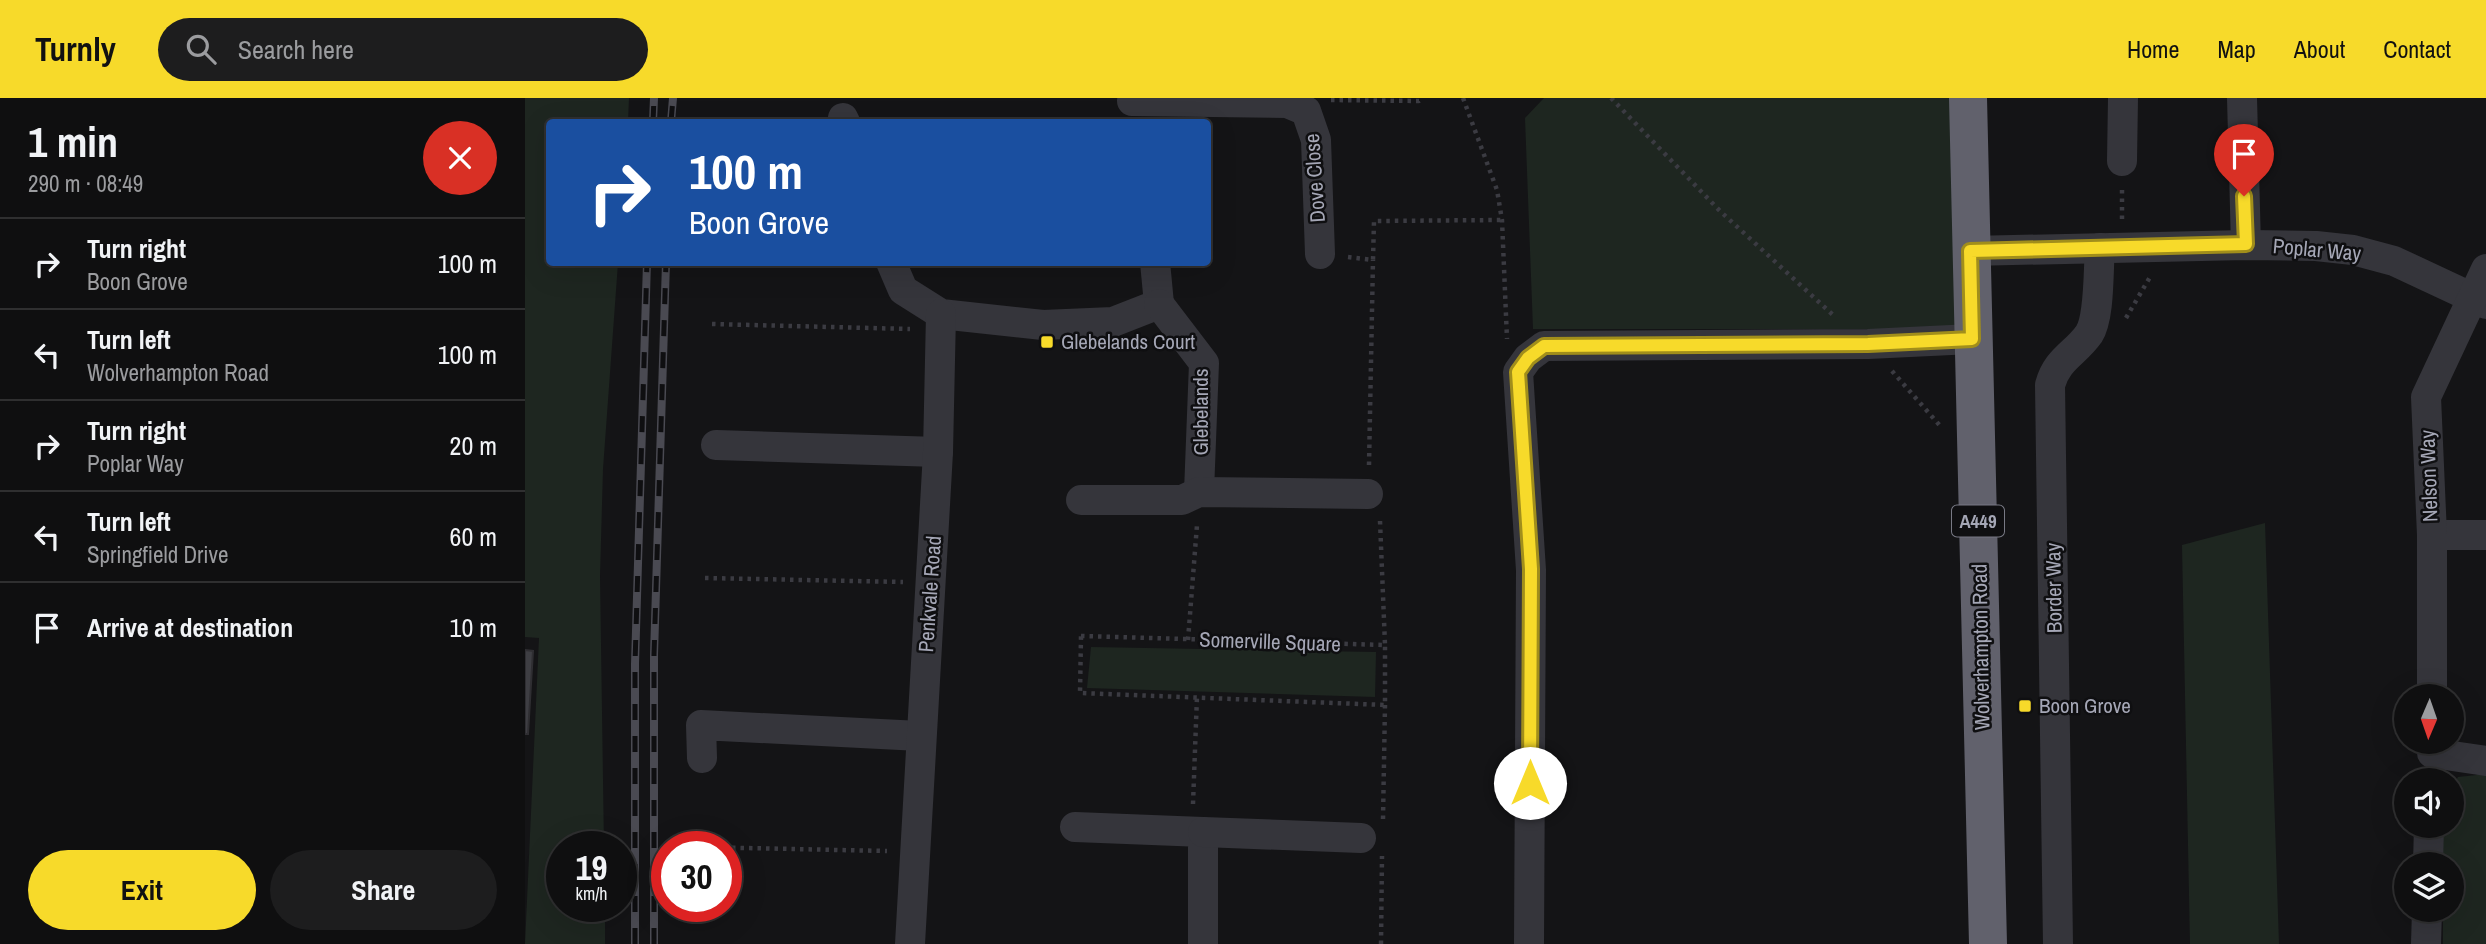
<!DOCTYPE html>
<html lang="en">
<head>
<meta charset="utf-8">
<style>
	body { margin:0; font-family:"Archivo Narrow",sans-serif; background:#1d1d1e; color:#f1f3f6; height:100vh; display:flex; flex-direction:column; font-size:26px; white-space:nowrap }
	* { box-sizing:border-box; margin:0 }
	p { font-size:23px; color:#9b9c9f }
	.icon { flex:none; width:38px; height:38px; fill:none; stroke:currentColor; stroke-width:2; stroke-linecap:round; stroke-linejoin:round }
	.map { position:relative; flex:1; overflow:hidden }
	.drawer { display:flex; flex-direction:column; background:#0f0f10; width:525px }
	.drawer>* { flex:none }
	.hud { position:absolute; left:21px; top:21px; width:665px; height:147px; border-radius:7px; box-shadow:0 7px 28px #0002,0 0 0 2px #2f2f30; background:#1a4fa0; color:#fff; overflow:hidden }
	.needle { width:46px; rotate:182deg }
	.buttons { position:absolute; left:1869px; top:586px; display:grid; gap:14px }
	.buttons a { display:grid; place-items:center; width:70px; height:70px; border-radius:50%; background:#0f0f10; box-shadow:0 7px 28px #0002,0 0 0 2px #2f2f30; font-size:35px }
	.speed { position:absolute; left:21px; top:733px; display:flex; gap:14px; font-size:35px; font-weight:700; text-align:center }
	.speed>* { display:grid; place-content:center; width:91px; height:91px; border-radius:50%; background:#0f0f10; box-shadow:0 7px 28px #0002,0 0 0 2px #2f2f30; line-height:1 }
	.speed small { font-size:18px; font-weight:400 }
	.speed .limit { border:10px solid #d22; background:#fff; color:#111 }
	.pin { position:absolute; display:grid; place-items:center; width:60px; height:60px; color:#fff; margin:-72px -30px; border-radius:50% 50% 50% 0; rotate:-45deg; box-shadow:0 0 7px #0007 }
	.pin .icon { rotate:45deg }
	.me { position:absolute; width:77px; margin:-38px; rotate:0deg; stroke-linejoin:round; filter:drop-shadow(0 0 5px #0008) }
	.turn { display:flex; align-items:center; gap:24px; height:147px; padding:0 28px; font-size:32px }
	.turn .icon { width:91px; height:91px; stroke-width:2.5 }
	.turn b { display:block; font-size:49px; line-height:60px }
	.round { display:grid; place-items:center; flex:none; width:74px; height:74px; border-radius:37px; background:#1d1d1e }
	.head { display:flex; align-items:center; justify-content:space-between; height:119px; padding:0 28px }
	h1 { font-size:42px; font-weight:700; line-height:52px }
	.button { display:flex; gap:14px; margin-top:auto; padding:14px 28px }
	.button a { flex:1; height:80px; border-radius:42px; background:#f7da2a; color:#111; font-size:28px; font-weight:700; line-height:80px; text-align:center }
	.button a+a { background:#1d1d1e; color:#f1f3f6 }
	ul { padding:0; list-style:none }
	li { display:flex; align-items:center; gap:21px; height:91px; padding:0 28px; border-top:2px solid #2f2f30 }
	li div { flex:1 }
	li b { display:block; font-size:26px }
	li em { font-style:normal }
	header { display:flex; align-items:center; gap:42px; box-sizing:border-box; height:98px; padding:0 35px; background:#f7da2a; color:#111 }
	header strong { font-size:33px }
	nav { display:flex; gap:38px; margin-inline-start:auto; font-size:24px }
	.search { width:490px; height:63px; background:#1d1d1e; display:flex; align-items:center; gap:18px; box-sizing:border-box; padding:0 24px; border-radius:38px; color:#9b9c9f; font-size:26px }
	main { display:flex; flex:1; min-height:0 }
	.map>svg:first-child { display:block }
</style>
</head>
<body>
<header>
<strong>Turnly</strong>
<div class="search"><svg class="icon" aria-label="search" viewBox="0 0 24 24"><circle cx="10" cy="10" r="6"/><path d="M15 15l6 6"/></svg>Search here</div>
<nav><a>Home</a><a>Map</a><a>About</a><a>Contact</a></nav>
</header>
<main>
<section class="drawer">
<div class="head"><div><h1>1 min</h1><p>290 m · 08:49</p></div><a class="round" style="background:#d93025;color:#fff"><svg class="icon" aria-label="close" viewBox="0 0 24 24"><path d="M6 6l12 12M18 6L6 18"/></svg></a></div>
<ul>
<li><svg class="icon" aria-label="right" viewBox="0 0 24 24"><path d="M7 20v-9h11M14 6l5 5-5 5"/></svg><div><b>Turn right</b><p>Boon Grove</p></div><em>100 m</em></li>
<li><svg class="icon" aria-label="left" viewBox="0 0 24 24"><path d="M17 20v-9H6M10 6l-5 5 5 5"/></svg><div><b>Turn left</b><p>Wolverhampton Road</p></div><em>100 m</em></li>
<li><svg class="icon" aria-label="right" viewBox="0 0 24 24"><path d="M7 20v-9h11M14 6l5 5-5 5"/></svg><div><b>Turn right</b><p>Poplar Way</p></div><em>20 m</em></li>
<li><svg class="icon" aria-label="left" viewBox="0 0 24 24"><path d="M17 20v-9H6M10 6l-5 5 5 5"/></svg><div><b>Turn left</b><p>Springfield Drive</p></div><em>60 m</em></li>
<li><svg class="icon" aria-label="arrive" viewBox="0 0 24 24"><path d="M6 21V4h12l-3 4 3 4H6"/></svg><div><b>Arrive at destination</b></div><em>10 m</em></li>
</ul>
<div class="button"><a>Exit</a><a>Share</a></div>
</section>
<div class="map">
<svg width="1961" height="846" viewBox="0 0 1961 846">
	<rect width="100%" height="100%" fill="#141416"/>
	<g fill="#1e2620">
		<path d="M 0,0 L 104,0 L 103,24 L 24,24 L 24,164 L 93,165 L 78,371 L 75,478 L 79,749 L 37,749 L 37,808 L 80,809 L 80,846 L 0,846 L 14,540 L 0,539 Z"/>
		<path d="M 1019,0 L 1426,0 L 1434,231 L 1008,231 L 1000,20 Z"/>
		<path d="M 1740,425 L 1754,846 L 1665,846 L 1657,447 Z"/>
		<path d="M 566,549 L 851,554 L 850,599 L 562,590 Z"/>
		<path d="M 1961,676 L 1961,846 L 1918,846 L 1918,812 L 1927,812 L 1927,766 L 1918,766 L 1918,728 L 1927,728 L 1927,690 L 1933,679 Z"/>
	</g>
	<path fill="#3e3e43" stroke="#2f2e32" stroke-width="2" d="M 0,552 L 8,553 L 3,636 L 0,636 Z"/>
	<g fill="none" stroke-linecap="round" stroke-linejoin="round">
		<g stroke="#3b3b42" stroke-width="4.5" stroke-dasharray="3.5 5" stroke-linecap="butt">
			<path d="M 938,0 L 972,92 L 977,122 L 982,241"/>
			<path d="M 1086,0 L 1195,113 L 1308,217"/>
			<path d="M 806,2 L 894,3 L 898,0"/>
			<path d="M 1597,121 L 1597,92"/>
			<path d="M 823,159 L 848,162 L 849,123 L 977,122"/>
			<path d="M 1601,220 L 1625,179"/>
			<path d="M 187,226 L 385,231"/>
			<path d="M 1367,273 L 1417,330"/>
			<path d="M 844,367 L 848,162"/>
			<path d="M 855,423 L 860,547"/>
			<path d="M 180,480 L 378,484"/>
			<path d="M 556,538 L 860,547 L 860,607 L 555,595 Z"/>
			<path d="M 663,542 L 672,427"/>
			<path d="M 668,706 L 672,598"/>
			<path d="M 858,721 L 860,607"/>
			<path d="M 173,749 L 362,753"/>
			<path d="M 171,817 L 171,808"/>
			<path d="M 856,846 L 857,758"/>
		</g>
		<g stroke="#35353b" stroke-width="30">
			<path d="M 1717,0 L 1721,147"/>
			<path d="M 607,3 L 762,5 L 781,13 L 791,42 L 795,156"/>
			<path d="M 318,20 L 320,24"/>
			<path d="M 1597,63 L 1598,0"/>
			<path d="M 1445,153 L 1721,147 L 1791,148 L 1828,152 L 1869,163 L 1961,206"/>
			<path d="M 366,164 L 378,192 L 416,216 L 518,227 L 588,224 L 634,206 L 630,164"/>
			<path d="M 634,206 L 679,265 L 674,394"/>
			<path d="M 191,347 L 413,354"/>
			<path d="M 556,402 L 657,402 L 674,394 L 843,396"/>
			<path d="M 1907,437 L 1961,437"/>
			<path d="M 1907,598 L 1907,437 L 1901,299 L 1961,171"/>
			<path d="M 1907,655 L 1961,663"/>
			<path d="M 177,660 L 176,627 L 395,638"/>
			<path d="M 550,729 L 678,734 L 678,846"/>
			<path d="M 678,734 L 836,740"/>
			<path d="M 1903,766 L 1904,728"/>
			<path d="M 385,846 L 413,354 L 416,216"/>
			<path d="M 1004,846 L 1006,472 L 993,274 L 1003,260 L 1019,248 L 1343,246 L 1447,241"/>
			<path d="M 1533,846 L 1525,287 C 1532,261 1550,256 1564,236 C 1575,219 1573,172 1575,150"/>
			<path d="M 1901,846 L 1902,812"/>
		</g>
		<path stroke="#61616c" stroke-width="38" d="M 1443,0 L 1463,846"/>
		<g stroke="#4a4a52" stroke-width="8">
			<g id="rail">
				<path d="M 128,24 L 129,0"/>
				<path d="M 146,24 L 148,0"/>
				<path d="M 110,846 L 110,566 L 122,164"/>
				<path d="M 129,846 L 129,557 L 141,164"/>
			</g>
		</g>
		<use href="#rail" stroke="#0f0f11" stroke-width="5" stroke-dasharray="16" stroke-linecap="butt"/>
	</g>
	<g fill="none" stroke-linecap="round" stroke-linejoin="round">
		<g stroke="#a18e1b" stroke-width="18">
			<path id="route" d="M 1005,685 L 1006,471 L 993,274 L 1003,260 L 1019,248 L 1343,246 L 1447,241 L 1445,153 L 1721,146 L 1719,98"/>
		</g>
		<use href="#route" stroke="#f7da2a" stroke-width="12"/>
	</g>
	<g fill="#f7da2a" stroke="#0f0f11" stroke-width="2.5">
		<rect x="515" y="237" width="14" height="14" rx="3.5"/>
		<rect x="1493" y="601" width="14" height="14" rx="3.5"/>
	</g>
	<g text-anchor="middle" stroke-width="5" stroke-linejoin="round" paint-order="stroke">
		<rect fill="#0f0f11" stroke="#787984" stroke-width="2" x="1427" y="407.5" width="52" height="31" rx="5"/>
		<g font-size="19" font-weight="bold" fill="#a5a7b6">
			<text x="1453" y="430">A449</text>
		</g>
		<g font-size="21" fill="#a5a7b6" stroke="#0f0f11">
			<text transform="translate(790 80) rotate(-94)" y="7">Dove Close</text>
			<text transform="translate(1792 152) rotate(5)" y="7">Poplar Way</text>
			<text transform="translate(676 314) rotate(-90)" y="7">Glebelands</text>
			<text transform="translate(1904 378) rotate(-92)" y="7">Nelson Way</text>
			<text transform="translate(1529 490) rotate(-91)" y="7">Border Way</text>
			<text transform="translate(405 496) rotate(-86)" y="7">Penkvale Road</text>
			<text transform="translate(745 544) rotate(2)" y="7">Somerville Square</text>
			<text transform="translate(1456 549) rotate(-91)" y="7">Wolverhampton Road</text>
		</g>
		<g font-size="21" fill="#a5a7b6" stroke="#0f0f11" text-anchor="start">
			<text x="536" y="251">Glebelands Court</text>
			<text x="1514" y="615">Boon Grove</text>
		</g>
	</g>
</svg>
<div class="buttons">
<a><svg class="needle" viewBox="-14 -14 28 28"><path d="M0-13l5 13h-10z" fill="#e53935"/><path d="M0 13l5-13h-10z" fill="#9b9c9f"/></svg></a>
<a><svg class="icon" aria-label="sound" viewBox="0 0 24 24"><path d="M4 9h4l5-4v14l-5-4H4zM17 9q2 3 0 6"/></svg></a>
<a><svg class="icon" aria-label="layers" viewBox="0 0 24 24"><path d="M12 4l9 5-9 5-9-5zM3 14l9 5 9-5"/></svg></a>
</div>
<div class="speed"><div>19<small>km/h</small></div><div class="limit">30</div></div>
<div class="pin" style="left:1719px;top:98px;background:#d93025"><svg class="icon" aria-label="arrive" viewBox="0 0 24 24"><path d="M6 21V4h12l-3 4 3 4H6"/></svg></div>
<svg class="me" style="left:1005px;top:685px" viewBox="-20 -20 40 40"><circle r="19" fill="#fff"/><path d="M0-13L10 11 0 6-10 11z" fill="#f7da2a"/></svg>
<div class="hud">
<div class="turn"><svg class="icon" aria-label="right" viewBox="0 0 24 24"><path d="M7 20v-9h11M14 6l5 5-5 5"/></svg><div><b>100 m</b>Boon Grove</div></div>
</div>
</div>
</main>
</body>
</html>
